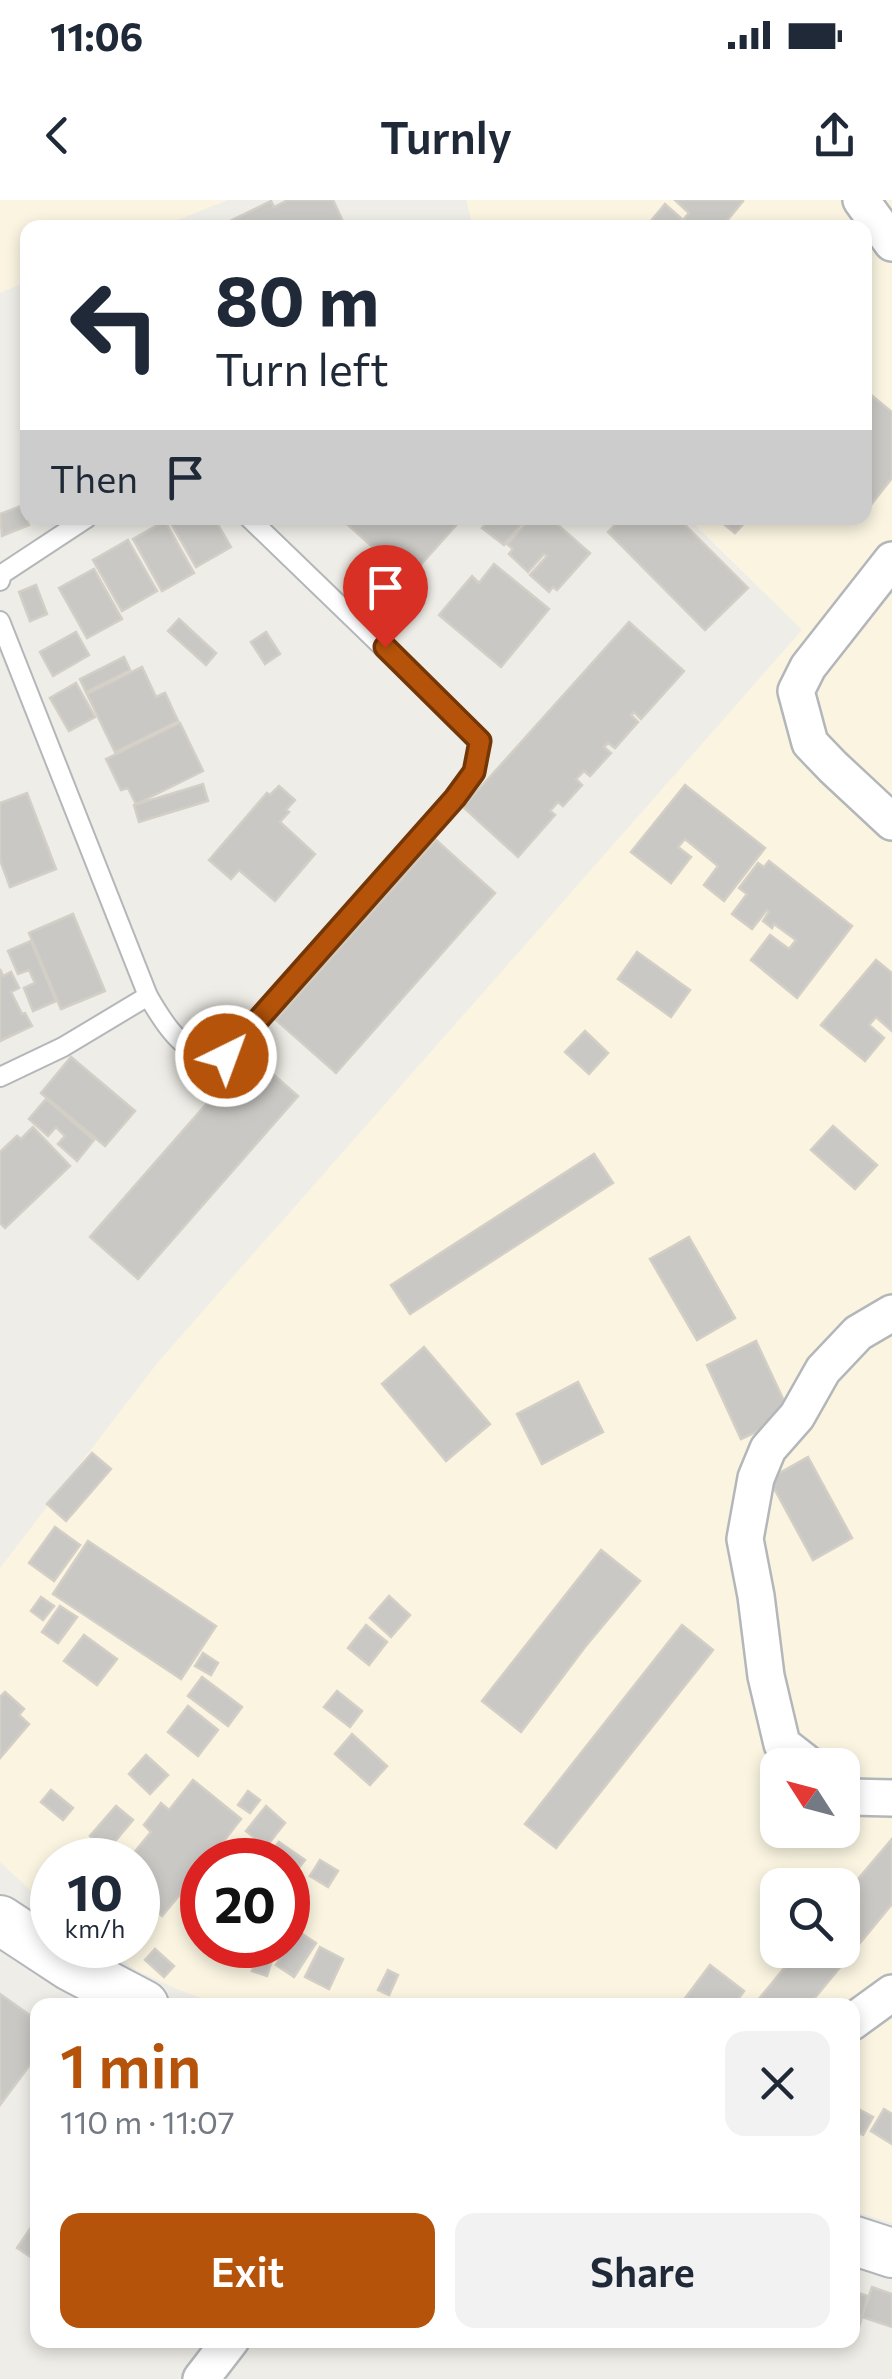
<!DOCTYPE html>
<html lang="en">
<head>
<meta charset="utf-8">
<style>
	body { margin:0; font-family:Commissioner,sans-serif; background:#f2f2f3; color:#1f2937; height:100vh; display:flex; flex-direction:column; font-size:38px; white-space:nowrap }
	* { box-sizing:border-box; margin:0 }
	p { font-size:32px; color:#747a83 }
	.icon { flex:none; width:55px; height:55px; fill:none; stroke:currentColor; stroke-width:2; stroke-linecap:round; stroke-linejoin:round }
	.map { position:relative; flex:1; overflow:hidden }
	.details { position:absolute; left:30px; top:1798px; width:830px; height:350px; display:flex; flex-direction:column; background:#fff; border-radius:20px; box-shadow:0 5px 15px #0003 }
	.details>* { flex:none }
	.hud { position:absolute; left:20px; top:20px; width:852px; height:305px; border-radius:20px; box-shadow:0 5px 15px #0003; background:#fff; color:#1f2937; overflow:hidden }
	.needle { width:65px; rotate:306deg }
	.controls { position:absolute; left:760px; top:1548px; display:grid; gap:20px }
	.controls a { display:grid; place-items:center; width:100px; height:100px; border-radius:20px; background:#fff; box-shadow:0 5px 15px #0003; font-size:50px }
	.speed { position:absolute; left:30px; top:1638px; display:flex; gap:20px; font-size:50px; font-weight:700; text-align:center }
	.speed>* { display:grid; place-content:center; width:130px; height:130px; border-radius:50%; background:#fff; box-shadow:0 5px 15px #0003; line-height:1 }
	.speed small { font-size:25px; font-weight:400 }
	.speed .limit { border:15px solid #d22; background:#fff; color:#111 }
	.pin { position:absolute; display:grid; place-items:center; width:85px; height:85px; color:#fff; margin:-102px -42px; border-radius:50% 50% 50% 0; rotate:-45deg; box-shadow:0 0 10px #0007 }
	.pin .icon { rotate:45deg }
	.me { position:absolute; width:110px; margin:-55px; rotate:42deg; stroke-linejoin:round; filter:drop-shadow(0 0 8px #0008) }
	.turn { display:flex; align-items:center; gap:35px; height:210px; padding:0 30px; font-size:45px }
	.turn .icon { width:130px; height:130px; stroke-width:2.5 }
	.turn b { display:block; font-size:70px; line-height:85px }
	.then { display:flex; align-items:center; height:95px; padding:0 30px; background:#0003; gap:20px; font-size:38px }
	.round { display:grid; place-items:center; flex:none; width:105px; height:105px; border-radius:20px; background:#f2f2f3 }
	.overview { display:flex; align-items:center; justify-content:space-between; height:170px; padding:0 30px }
	h1 { font-size:60px; font-weight:600; line-height:75px; color:#b45309 }
	.primary-button { display:flex; gap:20px; margin-top:auto; padding:20px 30px }
	.primary-button a { flex:1; height:115px; border-radius:20px; background:#b45309; color:#fff; font-size:40px; font-weight:600; line-height:115px; text-align:center }
	.primary-button a+a { background:#f2f2f3; color:#1f2937 }
	.status { display:flex; justify-content:space-between; align-items:center; height:70px; padding:0 50px; background:#fff; direction:ltr }
	.status svg { height:28px; fill:currentColor }
	header { display:flex; justify-content:space-between; align-items:center; height:130px; padding:0 30px; background:#fff; font-size:45px; font-weight:600 }
	.map>svg:first-child { display:block }
</style>
</head>
<body>
<div class="status"><b>11:06</b><svg viewBox="0 0 49 12"><path d="M0 12V9h3v3zM5 12V6h3v6zM10 12V3h3v9zM15 12V0h3v12zM26 1h20v11H26zM47 4h2v5h-2z"/></svg></div>
<header><svg class="icon" aria-label="back" viewBox="0 0 24 24"><path d="M15 5l-7 7 7 7"/></svg>Turnly<svg class="icon" aria-label="share" viewBox="0 0 24 24"><path d="M12 15V3M7 8l5-5 5 5M5 13v7h14v-7"/></svg></header>
<div class="map">
<svg width="892" height="2179" viewBox="0 0 892 2179">
	<rect width="100%" height="100%" fill="#efede7"/>
	<g fill="#faf4e1" fill-rule="evenodd">
		<path d="M 0,0 L 228,0 L 160,27 L 28,28 L 27,81 L 0,93 Z"/>
		<path d="M 466,0 L 892,0 L 892,2023 L 853,2011 L 852,1805 L 221,1805 L 179,1790 L 136,1770 L 100,1745 L 138,1745 L 138,1660 L 52,1660 L 52,1710 L 0,1662 L 0,1368 L 158,1162 L 802,430 L 688,318 L 865,318 L 865,28 L 473,27 ZM 778,1565 L 842,1565 L 842,1630 L 778,1630 ZM 202,1660 L 288,1660 L 288,1745 L 202,1745 ZM 778,1685 L 842,1685 L 842,1750 L 778,1750 Z"/>
	</g>
	<g fill="#cac8c4" stroke="#d3cfc6" stroke-width="2.5">
		<path d="M 288,0 L 333,0 L 346,28 L 225,28 L 224,24 L 271,1 L 274,7 Z"/>
		<path d="M 675,0 L 742,0 L 743,1 L 721,28 L 645,28 L 665,4 L 683,20 L 689,13 Z"/>
		<path d="M 865,190 L 892,212 L 892,278 L 870,306 L 865,302 L 865,255 L 870,250 L 865,246 Z"/>
		<path d="M 21,306 L 29,325 L 2,336 L 0,314 Z"/>
		<path d="M 168,318 L 214,318 L 231,347 L 196,367 Z"/>
		<path d="M 353,318 L 454,318 L 459,322 L 408,379 L 347,324 Z"/>
		<path d="M 490,318 L 526,318 L 504,345 L 482,328 Z"/>
		<path d="M 531,318 L 550,318 L 590,353 L 557,390 L 553,387 L 549,392 L 530,375 L 547,356 L 544,354 L 528,372 L 509,354 L 513,349 L 507,344 Z"/>
		<path d="M 622,318 L 678,318 L 748,388 L 705,430 L 608,332 Z"/>
		<path d="M 716,318 L 749,318 L 735,333 Z"/>
		<path d="M 165,321 L 194,373 L 162,391 L 133,339 Z"/>
		<path d="M 128,340 L 157,391 L 122,411 L 93,360 Z"/>
		<path d="M 494,364 L 549,409 L 501,467 L 439,415 L 472,376 L 479,383 Z"/>
		<path d="M 94,369 L 122,419 L 87,438 L 59,388 Z"/>
		<path d="M 36,385 L 47,414 L 30,421 L 19,392 Z"/>
		<path d="M 179,419 L 216,453 L 206,465 L 168,431 Z"/>
		<path d="M 629,422 L 684,471 L 641,519 L 634,512 L 631,515 L 638,522 L 615,548 L 608,543 L 604,547 L 611,553 L 590,576 L 584,571 L 576,579 L 582,585 L 563,606 L 558,602 L 550,611 L 555,615 L 518,657 L 463,607 Z"/>
		<path d="M 76,432 L 89,455 L 53,476 L 40,452 Z"/>
		<path d="M 266,432 L 280,454 L 265,464 L 251,442 Z"/>
		<path d="M 124,457 L 130,470 L 86,492 L 80,479 Z"/>
		<path d="M 142,467 L 156,497 L 165,493 L 178,521 L 115,552 L 87,494 Z"/>
		<path d="M 76,483 L 95,517 L 69,531 L 50,498 Z"/>
		<path d="M 180,523 L 203,571 L 136,604 L 128,588 L 121,590 L 106,559 Z"/>
		<path d="M 203,584 L 208,601 L 139,622 L 134,605 Z"/>
		<path d="M 685,585 L 765,648 L 724,701 L 704,685 L 718,666 L 685,639 L 678,647 L 691,657 L 671,683 L 631,652 Z"/>
		<path d="M 279,586 L 295,600 L 286,610 L 289,612 L 280,622 L 315,654 L 275,701 L 239,670 L 231,679 L 209,660 L 267,593 L 270,595 Z"/>
		<path d="M 27,593 L 56,669 L 10,687 L 0,660 L 0,603 Z"/>
		<path d="M 436,640 L 495,693 L 336,873 L 276,820 Z"/>
		<path d="M 769,661 L 852,726 L 797,798 L 751,760 L 770,735 L 789,749 L 796,740 L 774,724 L 772,728 L 763,721 L 769,712 L 767,710 L 752,729 L 732,714 L 747,694 L 739,688 L 758,663 L 764,667 Z"/>
		<path d="M 73,714 L 105,791 L 61,809 L 29,733 Z"/>
		<path d="M 31,741 L 56,801 L 33,811 L 24,788 L 35,783 L 29,770 L 18,774 L 8,751 Z"/>
		<path d="M 637,752 L 690,790 L 671,817 L 618,779 Z"/>
		<path d="M 876,760 L 892,773 L 892,831 L 876,817 L 869,825 L 884,838 L 865,861 L 821,825 Z"/>
		<path d="M 0,769 L 3,776 L 11,772 L 19,788 L 11,792 L 22,814 L 25,813 L 32,826 L 0,841 Z"/>
		<path d="M 585,831 L 608,853 L 589,874 L 565,852 Z"/>
		<path d="M 250,854 L 298,896 L 138,1079 L 90,1037 Z"/>
		<path d="M 71,857 L 135,911 L 105,946 L 41,893 Z"/>
		<path d="M 46,899 L 94,940 L 77,961 L 58,944 L 65,936 L 56,927 L 48,936 L 29,919 Z"/>
		<path d="M 833,926 L 877,965 L 855,989 L 811,950 Z"/>
		<path d="M 33,927 L 70,966 L 5,1028 L 0,1023 L 0,952 L 17,936 L 21,939 Z"/>
		<path d="M 594,954 L 613,983 L 410,1114 L 391,1085 Z"/>
		<path d="M 689,1037 L 735,1118 L 697,1140 L 650,1059 Z"/>
		<path d="M 756,1141 L 791,1216 L 741,1239 L 707,1165 Z"/>
		<path d="M 424,1147 L 490,1224 L 446,1261 L 382,1184 Z"/>
		<path d="M 578,1182 L 603,1232 L 542,1264 L 517,1214 Z"/>
		<path d="M 92,1253 L 111,1269 L 66,1321 L 47,1304 Z"/>
		<path d="M 808,1257 L 852,1338 L 813,1360 L 769,1279 Z"/>
		<path d="M 55,1327 L 80,1345 L 54,1381 L 29,1363 Z"/>
		<path d="M 88,1341 L 216,1426 L 181,1479 L 53,1394 Z"/>
		<path d="M 601,1350 L 640,1381 L 585,1447 L 521,1532 L 482,1501 Z"/>
		<path d="M 389,1396 L 410,1415 L 391,1437 L 370,1418 Z"/>
		<path d="M 41,1397 L 54,1406 L 43,1420 L 31,1411 Z"/>
		<path d="M 60,1406 L 77,1417 L 58,1443 L 42,1432 Z"/>
		<path d="M 366,1425 L 387,1442 L 369,1465 L 348,1448 Z"/>
		<path d="M 682,1425 L 713,1450 L 556,1648 L 525,1624 Z"/>
		<path d="M 84,1435 L 117,1459 L 97,1485 L 64,1461 Z"/>
		<path d="M 203,1453 L 218,1463 L 211,1475 L 195,1466 Z"/>
		<path d="M 202,1477 L 242,1507 L 228,1526 L 188,1496 Z"/>
		<path d="M 337,1491 L 362,1511 L 350,1527 L 324,1507 Z"/>
		<path d="M 5,1492 L 24,1509 L 19,1515 L 29,1524 L 0,1558 L 0,1497 Z"/>
		<path d="M 188,1506 L 218,1530 L 198,1556 L 168,1532 Z"/>
		<path d="M 352,1534 L 387,1566 L 370,1585 L 335,1554 Z"/>
		<path d="M 146,1555 L 168,1575 L 150,1594 L 129,1574 Z"/>
		<path d="M 193,1580 L 241,1619 L 209,1660 L 202,1660 L 202,1668 L 162,1716 L 138,1696 L 138,1660 L 128,1660 L 151,1632 L 144,1625 L 161,1603 L 169,1610 Z"/>
		<path d="M 51,1590 L 73,1608 L 63,1620 L 41,1602 Z"/>
		<path d="M 248,1591 L 260,1600 L 250,1613 L 238,1605 Z"/>
		<path d="M 116,1606 L 133,1620 L 107,1651 L 90,1636 Z"/>
		<path d="M 266,1606 L 285,1623 L 266,1647 L 246,1631 Z"/>
		<path d="M 892,1639 L 892,1704 L 809,1805 L 754,1805 L 799,1750 L 842,1750 L 842,1698 Z"/>
		<path d="M 279,1642 L 305,1660 L 294,1674 L 288,1669 L 288,1660 L 275,1660 L 268,1655 Z"/>
		<path d="M 320,1660 L 338,1671 L 328,1687 L 310,1676 Z"/>
		<path d="M 298,1731 L 316,1743 L 294,1777 L 276,1765 Z"/>
		<path d="M 320,1747 L 343,1759 L 329,1789 L 305,1777 Z"/>
		<path d="M 155,1749 L 174,1766 L 164,1777 L 145,1760 Z"/>
		<path d="M 258,1755 L 272,1760 L 267,1776 L 252,1771 Z"/>
		<path d="M 710,1765 L 744,1791 L 734,1805 L 680,1805 Z"/>
		<path d="M 388,1770 L 398,1775 L 389,1795 L 378,1790 Z"/>
		<path d="M 0,1794 L 38,1821 L 38,1854 L 0,1905 Z"/>
		<path d="M 855,1907 L 873,1917 L 863,1935 L 852,1930 Z"/>
		<path d="M 884,1909 L 892,1914 L 892,1944 L 871,1931 Z"/>
		<path d="M 36,2020 L 38,2021 L 38,2062 L 17,2048 Z"/>
		<path d="M 872,2087 L 892,2094 L 892,2127 L 862,2117 Z"/>
		<path d="M 852,2091 L 868,2096 L 857,2134 L 852,2132 Z"/>
	</g>
	<g fill="none" stroke-linecap="round" stroke-linejoin="round">
		<g stroke="#b4b7ba" stroke-width="22">
			<g id="service">
				<path d="M 0,381 L 2,374 L 87,318"/>
				<path d="M 0,421 L 148,796 C 159,815 178,847 200,853 C 207,856 218,855 226,856 L 455,598 L 474,573 L 480,541 L 249,318"/>
				<path d="M 0,877 L 63,847 L 148,796"/>
			</g>
		</g>
		<g stroke="#b4b7ba" stroke-width="40">
			<g id="minor">
				<path d="M 861,0 L 892,43"/>
				<path d="M 892,360 L 808,467 L 796,491 L 810,543 L 833,567 L 892,622"/>
				<path d="M 809,1565 L 782,1544 L 766,1476 L 756,1396 L 745,1339 L 756,1278 L 768,1249 L 797,1216 L 823,1170 L 858,1133 L 892,1113"/>
				<path d="M 842,1591 L 850,1597 L 892,1598"/>
				<path d="M 852,1822 L 892,1793"/>
				<path d="M 201,2179 L 231,2140"/>
			</g>
		</g>
		<g stroke="#b3b6ba" stroke-width="52">
			<g id="secondary">
				<path d="M 0,1720 L 70,1766 L 144,1805"/>
				<path d="M 852,2040 L 892,2053"/>
			</g>
		</g>
		<use href="#service" stroke="#fff" stroke-width="18"/>
		<use href="#minor" stroke="#fff" stroke-width="35"/>
		<use href="#secondary" stroke="#fff" stroke-width="48"/>
	</g>
	<g fill="none" stroke-linecap="round" stroke-linejoin="round">
		<g stroke="#753606" stroke-width="25">
			<path id="route" d="M 226,856 L 455,598 L 474,572 L 480,541 L 385,447"/>
		</g>
		<use href="#route" stroke="#b45309" stroke-width="18"/>
	</g>
</svg>
<div class="controls">
<a><svg class="needle" viewBox="-14 -14 28 28"><path d="M0-13l5 13h-10z" fill="#e53935"/><path d="M0 13l5-13h-10z" fill="#747a83"/></svg></a>
<a><svg class="icon" aria-label="search" viewBox="0 0 24 24"><circle cx="10" cy="10" r="6"/><path d="M15 15l6 6"/></svg></a>
</div>
<div class="speed"><div>10<small>km/h</small></div><div class="limit">20</div></div>
<div class="pin" style="left:385px;top:447px;background:#d93025"><svg class="icon" aria-label="arrive" viewBox="0 0 24 24"><path d="M6 21V4h12l-3 4 3 4H6"/></svg></div>
<svg class="me" style="left:226px;top:856px" viewBox="-20 -20 40 40"><circle r="17" fill="#b45309" stroke="#fff" stroke-width="3"/><path d="M0-11L8 9 0 5-8 9z" fill="#fff"/></svg>
<div class="hud">
<div class="turn"><svg class="icon" aria-label="left" viewBox="0 0 24 24"><path d="M17 20v-9H6M10 6l-5 5 5 5"/></svg><div><b>80 m</b>Turn left</div></div>
<div class="then">Then<svg class="icon" aria-label="arrive" viewBox="0 0 24 24"><path d="M6 21V4h12l-3 4 3 4H6"/></svg></div>
</div>
<section class="details">
<div class="overview"><div><h1>1 min</h1><p>110 m · 11:07</p></div><a class="round"><svg class="icon" aria-label="close" viewBox="0 0 24 24"><path d="M6 6l12 12M18 6L6 18"/></svg></a></div>
<div class="primary-button"><a>Exit</a><a>Share</a></div>
</section>
</div>
</body>
</html>
